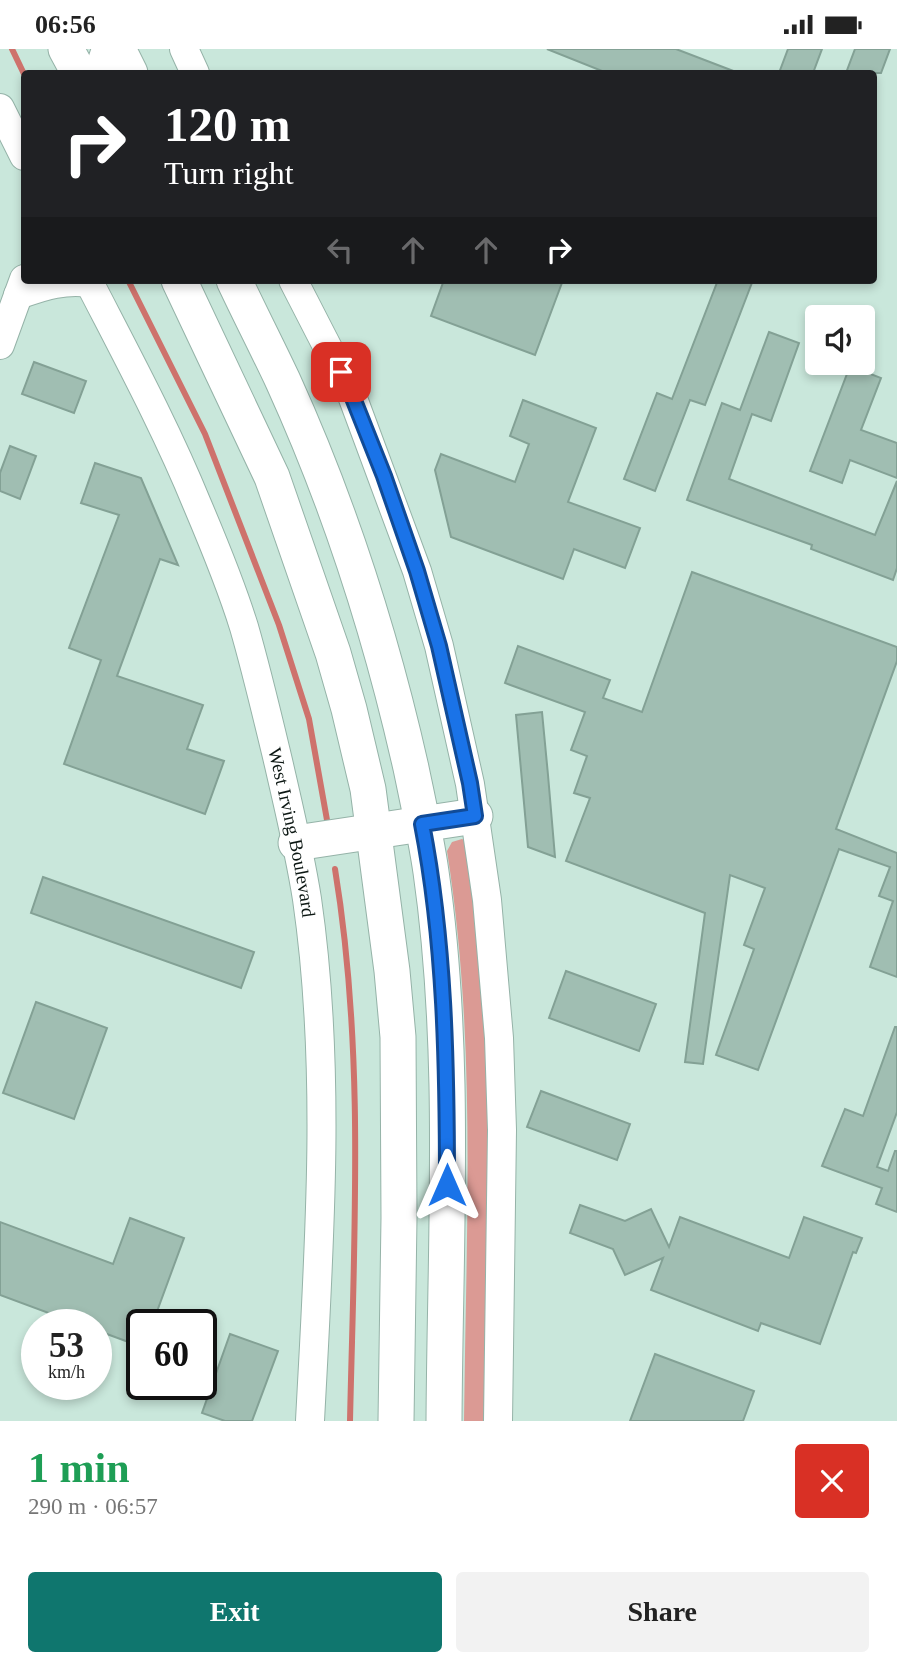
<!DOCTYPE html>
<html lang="en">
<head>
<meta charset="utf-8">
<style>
	body { margin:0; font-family:"Times New Roman",serif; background:#f2f2f2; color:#222; height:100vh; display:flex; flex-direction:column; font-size:26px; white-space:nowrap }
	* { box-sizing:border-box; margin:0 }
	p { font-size:23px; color:#767676 }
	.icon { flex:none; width:38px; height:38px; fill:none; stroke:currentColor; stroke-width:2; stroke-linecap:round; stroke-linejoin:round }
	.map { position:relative; height:1372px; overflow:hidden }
	.drawer { display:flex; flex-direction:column; background:#fff; flex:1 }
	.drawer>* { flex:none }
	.hud { position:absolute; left:21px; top:21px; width:856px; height:214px; border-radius:7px; box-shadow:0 4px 10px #0003; background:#202124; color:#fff; overflow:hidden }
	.controls { position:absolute; left:805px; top:256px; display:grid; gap:14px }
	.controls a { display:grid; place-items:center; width:70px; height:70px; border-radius:7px; background:#fff; box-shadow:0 4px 10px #0003; font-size:35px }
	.speed { position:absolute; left:21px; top:1260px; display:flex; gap:14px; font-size:35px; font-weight:700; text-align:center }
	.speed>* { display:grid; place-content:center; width:91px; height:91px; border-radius:50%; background:#fff; box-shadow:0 4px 10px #0003; line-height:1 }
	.speed small { font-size:18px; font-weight:400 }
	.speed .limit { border:4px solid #111; border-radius:10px; background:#fff; color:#111 }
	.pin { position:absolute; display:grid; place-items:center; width:60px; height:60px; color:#fff; margin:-30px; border-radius:14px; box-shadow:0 4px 10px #0006 }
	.me { position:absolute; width:77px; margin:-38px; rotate:0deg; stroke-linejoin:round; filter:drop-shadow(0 0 5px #0008) }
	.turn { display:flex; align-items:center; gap:24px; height:147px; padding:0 28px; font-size:32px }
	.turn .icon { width:91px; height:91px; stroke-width:2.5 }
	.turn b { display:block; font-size:49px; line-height:60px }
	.lanes { display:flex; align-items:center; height:66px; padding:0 28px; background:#0003; justify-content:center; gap:35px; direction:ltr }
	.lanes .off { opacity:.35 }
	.round { display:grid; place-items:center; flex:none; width:74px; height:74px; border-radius:7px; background:#f2f2f2 }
	.overview { display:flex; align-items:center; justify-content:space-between; height:119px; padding:0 28px }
	h1 { font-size:42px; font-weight:700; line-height:52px; color:#1e9e55 }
	.cta { display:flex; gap:14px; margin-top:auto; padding:14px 28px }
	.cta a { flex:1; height:80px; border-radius:7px; background:#0f766e; color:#fff; font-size:28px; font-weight:700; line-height:80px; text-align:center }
	.cta a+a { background:#f2f2f2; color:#222 }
	.status { display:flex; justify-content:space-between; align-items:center; height:49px; padding:0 35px; background:#fff; direction:ltr }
	.status svg { height:19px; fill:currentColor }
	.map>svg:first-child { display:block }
</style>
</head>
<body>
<div class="status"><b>06:56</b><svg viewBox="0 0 49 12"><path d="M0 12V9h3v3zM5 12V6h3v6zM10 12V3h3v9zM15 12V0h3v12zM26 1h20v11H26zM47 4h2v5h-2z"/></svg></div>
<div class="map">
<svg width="897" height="1372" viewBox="0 0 897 1372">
	<rect width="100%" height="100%" fill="#c9e7db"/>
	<path fill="#db9a94" d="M 462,790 L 471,795 L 491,1052 L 488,1372 L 464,1372 C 466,1181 477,991 447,802 L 452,793 Z"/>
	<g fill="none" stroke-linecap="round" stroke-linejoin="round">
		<g stroke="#ce726c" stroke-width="6">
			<path d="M 12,0 L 24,25"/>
			<path d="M 128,231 L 205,385 L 279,576 L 309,670 L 327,771"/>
			<path d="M 335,820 C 365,1003 354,1188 350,1372"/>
		</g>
	</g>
	<g fill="#a0beb2" stroke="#83a195" stroke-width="2">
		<path d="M 547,0 L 676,0 L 736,23 L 607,24 Z"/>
		<path d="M 788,0 L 822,0 L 813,24 L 779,24 Z"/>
		<path d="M 855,0 L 890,0 L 881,24 L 846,24 Z"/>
		<path d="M 444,231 L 563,231 L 535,306 L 431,267 Z"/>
		<path d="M 718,231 L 753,231 L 705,356 L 690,351 L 655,442 L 624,430 L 657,344 L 672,350 Z"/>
		<path d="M 769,283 L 799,294 L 771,372 L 752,365 L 729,430 L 875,486 L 897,432 L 897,519 L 893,531 L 811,500 L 812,496 L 687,451 L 722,354 L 740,361 Z"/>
		<path d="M 34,313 L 86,332 L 74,364 L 22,345 Z"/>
		<path d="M 850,317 L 881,329 L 861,381 L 897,394 L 897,429 L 850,411 L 842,434 L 810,422 Z"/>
		<path d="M 523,351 L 596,379 L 568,453 L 640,479 L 625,519 L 574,500 L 563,530 L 451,488 L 435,421 L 441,405 L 515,433 L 529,395 L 510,387 Z"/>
		<path d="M 10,397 L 36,407 L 20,450 L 0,442 L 0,424 Z"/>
		<path d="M 95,414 L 141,429 L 178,516 L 160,510 L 117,627 L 203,656 L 187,700 L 224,712 L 205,765 L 64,715 L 101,611 L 69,599 L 119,466 L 81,454 Z"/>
		<path d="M 692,523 L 897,598 L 897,612 L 836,780 L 897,804 L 897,928 L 870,918 L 893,852 L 879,847 L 890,818 L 839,800 L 758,1021 L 716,1006 L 754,900 L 744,896 L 765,839 L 730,826 L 703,1015 L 685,1013 L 705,864 L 566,812 L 590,749 L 574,744 L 587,707 L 571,701 L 585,663 L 505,634 L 518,597 L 610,631 L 603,649 L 642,663 Z"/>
		<path d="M 542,663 L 548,726 L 555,808 L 528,798 L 516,666 Z"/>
		<path d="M 43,828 L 254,903 L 241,939 L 31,864 Z"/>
		<path d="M 566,922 L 656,955 L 639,1002 L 549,969 Z"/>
		<path d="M 36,953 L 107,979 L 74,1070 L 3,1044 Z"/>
		<path d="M 895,978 L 897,978 L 897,1063 L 877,1118 L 888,1122 L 895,1102 L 897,1102 L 897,1163 L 876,1155 L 882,1139 L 822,1117 L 845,1060 L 863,1067 Z"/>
		<path d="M 541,1042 L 630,1075 L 617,1111 L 527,1078 Z"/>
		<path d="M 580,1156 L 625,1172 L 651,1160 L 669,1198 L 680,1168 L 789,1209 L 804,1168 L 862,1189 L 856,1204 L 853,1203 L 820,1295 L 761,1274 L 758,1282 L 651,1241 L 663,1209 L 625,1226 L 613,1200 L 570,1184 Z"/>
		<path d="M 130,1169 L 184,1189 L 152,1276 L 142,1276 L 142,1298 L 96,1281 L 96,1276 L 81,1276 L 0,1246 L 0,1173 L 113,1215 Z"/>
		<path d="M 230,1285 L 278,1302 L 252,1372 L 225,1372 L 202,1364 Z"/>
		<path d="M 655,1305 L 754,1342 L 743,1372 L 630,1372 Z"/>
	</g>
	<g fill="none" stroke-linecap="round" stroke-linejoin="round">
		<g stroke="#95b3a8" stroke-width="30">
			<g id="minor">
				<path d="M 184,0 L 195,24"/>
				<path d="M 98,24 L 106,0"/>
				<path d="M 0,59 L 24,107"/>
				<path id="s1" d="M 88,231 C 126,305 166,379 197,455 C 214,495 231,536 244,578 C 257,623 268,670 279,716 C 289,760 300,805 307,850 C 332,1022 319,1199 310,1372"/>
				<path d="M 293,231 L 351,344 L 417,522 L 439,597 L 470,735 L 487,851 L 499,989 L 502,1081 L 498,1372"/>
				<path d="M 18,246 C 42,238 64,230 89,234"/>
				<path d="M 0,296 L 24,230"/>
			</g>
		</g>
		<g stroke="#95b3a8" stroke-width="37">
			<g id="major">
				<path d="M 66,0 L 79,24"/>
				<path d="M 118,0 L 130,24"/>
				<path d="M 179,231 L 272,428 L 333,604 L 349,660 L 368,740 L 392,922 L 398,988 L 399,1169 L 396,1372"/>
				<path d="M 234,231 C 250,265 267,298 283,332 C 339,455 381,586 411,719 C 418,753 426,788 431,823 C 457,1004 445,1190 444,1372"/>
				<path d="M 296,794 L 475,767"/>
			</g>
		</g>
		<use href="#minor" stroke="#fff" stroke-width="28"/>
		<use href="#major" stroke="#fff" stroke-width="35"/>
	</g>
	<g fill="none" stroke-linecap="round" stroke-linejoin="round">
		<g stroke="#114b97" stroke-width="18">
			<path id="route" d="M 341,323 L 351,344 L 384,427 L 417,522 L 439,597 L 470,734 L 475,767 L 422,775 C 445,893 447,1016 447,1136"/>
		</g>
		<use href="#route" stroke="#1a73e8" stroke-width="12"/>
	</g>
	<g text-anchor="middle" stroke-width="7" stroke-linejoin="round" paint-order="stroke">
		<g font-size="19" fill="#0c1713" stroke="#c9e7db">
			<text dy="7" stroke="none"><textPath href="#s1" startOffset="592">West Irving Boulevard</textPath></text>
		</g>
	</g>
</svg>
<div class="controls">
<a><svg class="icon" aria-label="sound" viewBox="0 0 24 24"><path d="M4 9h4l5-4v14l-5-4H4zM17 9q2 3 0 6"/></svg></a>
</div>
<div class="speed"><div>53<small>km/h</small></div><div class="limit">60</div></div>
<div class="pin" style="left:341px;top:323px;background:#d93025"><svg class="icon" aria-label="arrive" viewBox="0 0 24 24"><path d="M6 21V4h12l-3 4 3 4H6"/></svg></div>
<svg class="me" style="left:447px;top:1136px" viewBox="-20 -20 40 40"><path d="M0-17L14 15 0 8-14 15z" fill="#1a73e8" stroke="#fff" stroke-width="4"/></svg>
<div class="hud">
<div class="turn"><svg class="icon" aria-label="right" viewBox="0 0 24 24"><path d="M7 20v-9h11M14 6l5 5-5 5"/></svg><div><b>120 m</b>Turn right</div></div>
<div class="lanes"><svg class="icon off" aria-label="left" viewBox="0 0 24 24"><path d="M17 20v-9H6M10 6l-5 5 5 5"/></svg><svg class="icon off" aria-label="ahead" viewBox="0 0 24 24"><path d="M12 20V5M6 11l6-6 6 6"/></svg><svg class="icon off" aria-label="ahead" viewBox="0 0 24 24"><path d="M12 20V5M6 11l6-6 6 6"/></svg><svg class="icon" aria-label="right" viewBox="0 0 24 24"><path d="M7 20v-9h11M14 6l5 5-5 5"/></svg></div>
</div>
</div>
<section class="drawer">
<div class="overview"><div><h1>1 min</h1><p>290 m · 06:57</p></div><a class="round" style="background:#d93025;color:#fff"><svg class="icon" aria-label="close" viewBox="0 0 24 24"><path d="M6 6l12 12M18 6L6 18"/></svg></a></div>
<div class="cta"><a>Exit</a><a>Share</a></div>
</section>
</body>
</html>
